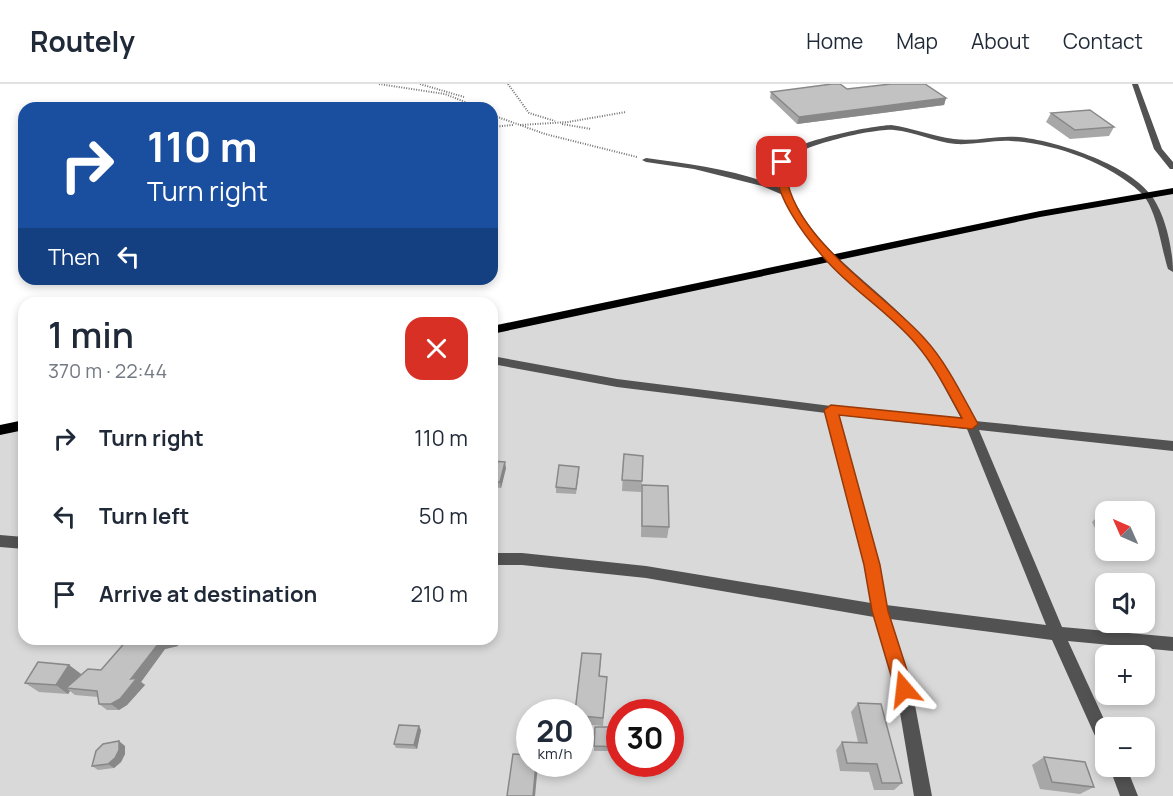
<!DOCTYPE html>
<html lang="en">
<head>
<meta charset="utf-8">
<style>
	body { margin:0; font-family:Manrope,sans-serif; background:#f2f2f3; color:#1f2937; height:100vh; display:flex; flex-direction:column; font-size:22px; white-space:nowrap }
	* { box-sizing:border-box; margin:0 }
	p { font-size:20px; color:#747a83 }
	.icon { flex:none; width:33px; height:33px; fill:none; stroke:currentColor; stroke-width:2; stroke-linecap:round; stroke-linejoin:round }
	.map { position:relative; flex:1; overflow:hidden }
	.panel { position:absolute; left:18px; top:213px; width:480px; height:348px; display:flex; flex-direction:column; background:#fff; border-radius:18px; box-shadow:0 3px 9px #0003 }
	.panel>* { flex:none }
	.guide { position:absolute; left:18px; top:18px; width:480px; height:183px; border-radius:18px; box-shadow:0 3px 9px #0003; background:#1a4fa0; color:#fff; overflow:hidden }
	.needle { width:39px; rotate:315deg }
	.tools { position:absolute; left:1095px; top:417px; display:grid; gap:12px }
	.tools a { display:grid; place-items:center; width:60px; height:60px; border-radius:12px; background:#fff; box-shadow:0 3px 9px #0003; font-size:30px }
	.speed { position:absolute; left:516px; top:615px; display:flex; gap:12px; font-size:30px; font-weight:700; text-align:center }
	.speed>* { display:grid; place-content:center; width:78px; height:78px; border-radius:50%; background:#fff; box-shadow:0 3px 9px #0003; line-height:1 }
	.speed small { font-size:15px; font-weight:400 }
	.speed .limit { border:9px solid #d22; background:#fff; color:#111 }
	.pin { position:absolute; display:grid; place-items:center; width:51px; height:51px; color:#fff; margin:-26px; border-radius:12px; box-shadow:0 3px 9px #0006 }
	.me { position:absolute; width:66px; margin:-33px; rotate:343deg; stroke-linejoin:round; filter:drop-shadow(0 0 4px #0008) }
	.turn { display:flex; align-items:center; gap:21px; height:126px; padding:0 30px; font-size:27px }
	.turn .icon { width:78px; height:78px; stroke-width:2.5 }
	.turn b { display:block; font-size:42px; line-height:51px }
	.then { display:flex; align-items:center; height:57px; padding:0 30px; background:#0003; gap:12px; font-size:22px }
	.round { display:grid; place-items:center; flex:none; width:63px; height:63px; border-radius:18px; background:#f2f2f3 }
	.overview { display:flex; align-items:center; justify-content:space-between; height:102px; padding:0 30px }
	h1 { font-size:36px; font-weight:600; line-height:45px }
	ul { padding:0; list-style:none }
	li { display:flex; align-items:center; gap:18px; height:78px; padding:0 30px }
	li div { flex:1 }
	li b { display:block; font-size:22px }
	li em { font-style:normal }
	header { display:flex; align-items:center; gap:36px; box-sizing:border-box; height:84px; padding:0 30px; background:#fff; border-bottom:2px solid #e0e1e3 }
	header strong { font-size:28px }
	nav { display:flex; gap:33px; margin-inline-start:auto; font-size:21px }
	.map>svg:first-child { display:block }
</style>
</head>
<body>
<header>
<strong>Routely</strong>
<nav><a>Home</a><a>Map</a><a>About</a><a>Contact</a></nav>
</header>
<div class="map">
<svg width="1173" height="712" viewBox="0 0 1173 712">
	<rect width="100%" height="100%" fill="#fff"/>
	<path fill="#d9d9d9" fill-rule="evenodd" d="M 1173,107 L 1173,712 L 0,712 L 0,346 L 24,341 L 24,555 L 492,555 L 492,246 L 1040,130 ZM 1106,428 L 1144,428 L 1144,466 L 1106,466 ZM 1106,500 L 1144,500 L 1144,538 L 1106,538 ZM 1106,572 L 1144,572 L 1144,610 L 1106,610 ZM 530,628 L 580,628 L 580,680 L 530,680 ZM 620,628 L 670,628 L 670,680 L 620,680 ZM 1106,644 L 1144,644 L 1144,682 L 1106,682 Z"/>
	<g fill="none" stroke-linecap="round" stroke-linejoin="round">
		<g stroke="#747474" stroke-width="2" stroke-dasharray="1 1.5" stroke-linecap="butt">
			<path d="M 379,0 L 445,10 L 480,24"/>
			<path d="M 420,0 L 464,13"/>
			<path d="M 508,0 L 529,29 L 555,37"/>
			<path d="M 492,31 L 545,50 L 637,73"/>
			<path d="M 562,40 L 591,45"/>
			<path d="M 520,41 L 568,38 L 626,28"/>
			<path d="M 492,43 L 513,41"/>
		</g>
		<g fill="#525252" fill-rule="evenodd">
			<path d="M 1132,0 L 1138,0 L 1162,65 L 1173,78 L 1173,85 L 1170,85 L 1154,65 Z"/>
			<path d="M 891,41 C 912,44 932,52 954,55 C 975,58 996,51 1018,53 C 1054,56 1127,80 1150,110 C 1165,128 1173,165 1173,188 L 1168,185 C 1161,164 1157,123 1140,108 C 1109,79 1053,59 1011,57 C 993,56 974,61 956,60 C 935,58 915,48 894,46 C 875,44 797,62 786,77 C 783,89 787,102 792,112 C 818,169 872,198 912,242 C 938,270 957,303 975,337 L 1173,357 L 1173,367 L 979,346 L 1062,543 L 1173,553 L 1173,567 L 1068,557 L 1108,644 L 1106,644 L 1106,665 L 1100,663 L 1052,556 L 890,535 L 912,605 L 932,712 L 914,712 L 896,605 L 874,533 L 646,494 L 522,481 L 492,481 L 492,469 L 522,469 L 646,482 L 871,519 L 865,481 L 826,329 L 617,303 L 492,280 L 492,272 L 617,295 L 831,322 L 962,336 L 936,288 L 920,264 L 888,229 L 819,166 L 803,146 L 783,111 L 762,102 L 694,85 L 646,78 L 642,76 L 646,74 C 689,80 740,86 780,104 C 777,94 774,81 782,72 C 795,57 870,42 891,41 ZM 838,331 L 967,345 L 1046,541 L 886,521 L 879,481 Z"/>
			<path d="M 0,451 L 24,453 L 24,465 L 0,463 Z"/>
			<path d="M 1109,682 L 1126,682 L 1138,712 L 1120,712 Z"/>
		</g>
		<g fill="#000" fill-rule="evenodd">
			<path d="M 1173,104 L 1173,110 L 1040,133 L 492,250 L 492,242 L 1040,127 Z"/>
			<path d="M 24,336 L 24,346 L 0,351 L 0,341 Z"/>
		</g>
	</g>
	<g fill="#a7a7a7">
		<path d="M 847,5 L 946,14 L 944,21 L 797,40 L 770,14 L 771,8 Z"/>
		<path d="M 1051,29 L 1114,43 L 1109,52 L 1070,55 L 1046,38 Z"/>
		<path d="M 624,370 L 642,397 L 641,408 L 622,407 Z"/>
		<path d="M 492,377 L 506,384 L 501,404 L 492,403 Z"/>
		<path d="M 579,388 L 576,410 L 556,409 L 556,403 Z"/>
		<path d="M 642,401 L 669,443 L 667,454 L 641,453 Z"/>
		<path d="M 1097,433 L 1106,433 L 1106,466 L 1125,466 L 1123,468 L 1106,467 L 1092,438 Z"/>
		<path d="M 128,555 L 178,562 L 165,565 L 141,598 L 145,601 L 127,621 L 119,626 L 107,626 L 99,620 L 98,613 L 75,611 L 70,607 L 68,610 L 39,608 L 25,599 L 69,581 L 81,590 L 101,586 Z"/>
		<path d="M 601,579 L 599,592 L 607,593 L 603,642 L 580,640 L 580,628 Z"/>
		<path d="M 858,619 L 902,699 L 894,706 L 874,706 L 869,688 L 840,687 L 836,666 L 842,658 L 858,658 L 851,628 Z"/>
		<path d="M 595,643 L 620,643 L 620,667 L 594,667 Z"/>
		<path d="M 421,646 L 417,665 L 396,664 L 394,660 Z"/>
		<path d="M 125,662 L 125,670 L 121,678 L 114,684 L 98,686 L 92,682 Z"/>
		<path d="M 1044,673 L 1094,703 L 1080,710 L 1040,705 L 1032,681 Z"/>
	</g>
	<g fill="#888">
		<path d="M 946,14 L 944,21 L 797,40 L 799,33 Z"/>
		<path d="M 505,378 L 506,384 L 501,404 L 500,398 Z"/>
		<path d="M 172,555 L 178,555 L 178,562 L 165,565 L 141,598 L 145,601 L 127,621 L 119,626 L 111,620 L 159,559 Z"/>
		<path d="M 69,581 L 81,590 L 66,604 L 70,607 L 68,610 L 56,601 Z"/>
		<path d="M 419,642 L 421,646 L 417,665 L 414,661 Z"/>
		<path d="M 119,657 L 125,662 L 125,670 L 121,678 L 114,684 L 108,680 Z"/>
		<path d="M 536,680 L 538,680 L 535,712 L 533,712 Z"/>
	</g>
	<g fill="#c2c2c2" stroke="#888" stroke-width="1.5">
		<path d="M 832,0 L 840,0 L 847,5 L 891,0 L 925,0 L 946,14 L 799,33 L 771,8 Z"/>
		<path d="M 1090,26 L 1114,43 L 1075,46 L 1051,29 Z"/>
		<path d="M 624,370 L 643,372 L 642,397 L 622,396 Z"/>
		<path d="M 492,377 L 505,378 L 500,398 L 492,398 Z"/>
		<path d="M 559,381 L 579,383 L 576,405 L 556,403 Z"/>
		<path d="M 642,401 L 668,402 L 669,443 L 642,442 Z"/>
		<path d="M 1097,433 L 1106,433 L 1106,450 Z"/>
		<path d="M 128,555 L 172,555 L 159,559 L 131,595 L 137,594 L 120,615 L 111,620 L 99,620 L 97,607 L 66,604 L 88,585 L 101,586 Z"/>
		<path d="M 582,569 L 601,570 L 599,592 L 607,593 L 603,634 L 580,632 L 580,628 L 575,628 Z"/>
		<path d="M 38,578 L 69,581 L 56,601 L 25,599 Z"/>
		<path d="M 858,619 L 881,620 L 902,699 L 882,699 L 877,680 L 847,679 L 842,658 L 867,659 Z"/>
		<path d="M 399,641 L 419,642 L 414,661 L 394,660 Z"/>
		<path d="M 595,643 L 620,643 L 620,663 L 594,662 Z"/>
		<path d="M 119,657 L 119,666 L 115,674 L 108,680 L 92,682 L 96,667 L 103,660 Z"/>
		<path d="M 513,670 L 530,671 L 530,680 L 536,680 L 533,712 L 507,712 Z"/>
		<path d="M 1044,673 L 1085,678 L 1094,703 L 1052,698 Z"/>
	</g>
	<path fill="#ea580c" stroke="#983908" stroke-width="1.5" d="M 778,76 L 786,78 C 781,147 883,208 924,254 C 947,279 962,311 978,340 L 972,345 L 839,331 L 880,481 L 888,527 L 913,605 L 910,612 L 904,614 L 898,612 L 895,605 L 872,527 L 864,481 L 824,326 L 831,321 L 962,334 C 948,309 935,282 916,260 C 889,228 852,206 826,176 C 807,155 768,106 778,76 Z"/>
</svg>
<div class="tools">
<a><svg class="needle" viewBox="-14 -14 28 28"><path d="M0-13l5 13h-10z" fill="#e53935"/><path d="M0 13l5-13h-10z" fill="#747a83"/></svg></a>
<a><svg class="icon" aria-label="sound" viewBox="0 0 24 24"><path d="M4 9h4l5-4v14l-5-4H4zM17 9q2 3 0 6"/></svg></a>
<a>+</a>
<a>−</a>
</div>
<div class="speed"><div>20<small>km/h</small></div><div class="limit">30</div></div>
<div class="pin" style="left:782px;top:78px;background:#d93025"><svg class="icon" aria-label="arrive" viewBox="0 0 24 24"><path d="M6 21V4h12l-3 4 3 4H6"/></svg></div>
<svg class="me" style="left:904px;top:605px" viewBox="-20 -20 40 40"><path d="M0-17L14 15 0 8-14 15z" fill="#ea580c" stroke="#fff" stroke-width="4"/></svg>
<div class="guide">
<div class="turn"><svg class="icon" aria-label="right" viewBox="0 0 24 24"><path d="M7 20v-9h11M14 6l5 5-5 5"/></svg><div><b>110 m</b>Turn right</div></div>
<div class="then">Then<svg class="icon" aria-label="left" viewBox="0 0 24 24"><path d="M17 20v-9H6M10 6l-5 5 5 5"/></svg></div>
</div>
<section class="panel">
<div class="overview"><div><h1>1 min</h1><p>370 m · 22:44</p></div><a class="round" style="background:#d93025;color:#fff"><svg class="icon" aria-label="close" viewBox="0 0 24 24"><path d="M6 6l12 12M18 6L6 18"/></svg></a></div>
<ul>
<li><svg class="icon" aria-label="right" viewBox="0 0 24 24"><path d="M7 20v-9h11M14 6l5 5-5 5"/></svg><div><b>Turn right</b></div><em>110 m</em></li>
<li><svg class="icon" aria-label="left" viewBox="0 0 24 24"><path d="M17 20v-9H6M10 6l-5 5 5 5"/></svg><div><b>Turn left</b></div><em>50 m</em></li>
<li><svg class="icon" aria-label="arrive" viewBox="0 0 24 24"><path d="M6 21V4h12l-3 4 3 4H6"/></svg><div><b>Arrive at destination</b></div><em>210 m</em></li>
</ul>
</section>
</div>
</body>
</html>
